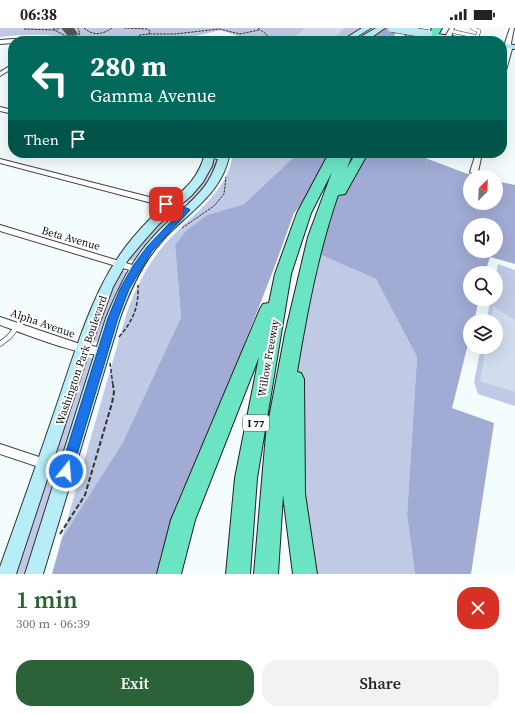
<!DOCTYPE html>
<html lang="en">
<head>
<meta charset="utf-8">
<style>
	body { margin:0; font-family:"Source Serif 4",serif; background:#f2f2f2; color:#222; height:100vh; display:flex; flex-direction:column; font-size:15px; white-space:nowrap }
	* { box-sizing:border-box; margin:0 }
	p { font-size:13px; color:#767676 }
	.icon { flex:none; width:22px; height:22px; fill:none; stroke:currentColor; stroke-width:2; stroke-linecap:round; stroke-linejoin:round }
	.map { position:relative; height:546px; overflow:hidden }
	.side { display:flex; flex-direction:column; background:#fff; flex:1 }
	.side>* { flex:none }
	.top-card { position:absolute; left:8px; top:8px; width:499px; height:122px; border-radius:16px; box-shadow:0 4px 16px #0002; background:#00695c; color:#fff; overflow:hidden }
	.needle { width:26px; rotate:24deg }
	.controls { position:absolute; left:463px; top:142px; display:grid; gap:8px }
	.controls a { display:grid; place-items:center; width:40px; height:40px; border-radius:50%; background:#fff; box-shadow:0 4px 16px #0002; font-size:20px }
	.pin { position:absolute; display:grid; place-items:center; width:34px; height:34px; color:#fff; margin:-17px; border-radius:8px; box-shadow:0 2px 6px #0006 }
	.me { position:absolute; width:44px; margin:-22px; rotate:17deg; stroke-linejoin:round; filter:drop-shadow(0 0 3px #0008) }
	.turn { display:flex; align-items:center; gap:14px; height:84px; padding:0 16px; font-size:18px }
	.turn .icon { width:52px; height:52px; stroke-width:2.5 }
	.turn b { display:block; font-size:28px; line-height:34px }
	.then { display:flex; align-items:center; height:38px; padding:0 16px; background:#0003; gap:8px; font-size:15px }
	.round { display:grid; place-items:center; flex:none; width:42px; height:42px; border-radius:16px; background:#f2f2f2 }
	.overview { display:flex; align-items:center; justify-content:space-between; height:68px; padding:0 16px }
	h1 { font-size:24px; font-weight:600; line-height:30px; color:#2b6237 }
	.action { display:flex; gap:8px; margin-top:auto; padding:8px 16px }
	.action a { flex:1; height:46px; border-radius:16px; background:#2b6237; color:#fff; font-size:16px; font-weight:600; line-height:46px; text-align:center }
	.action a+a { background:#f2f2f2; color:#222 }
	.status { display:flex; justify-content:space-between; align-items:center; height:28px; padding:0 20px; background:#fff; direction:ltr }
	.status svg { height:11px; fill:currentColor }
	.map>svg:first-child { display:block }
</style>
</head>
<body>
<div class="status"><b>06:38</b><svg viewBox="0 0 49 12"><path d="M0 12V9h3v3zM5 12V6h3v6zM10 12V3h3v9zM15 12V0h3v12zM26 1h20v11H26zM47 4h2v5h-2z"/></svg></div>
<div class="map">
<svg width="515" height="546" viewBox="0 0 515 546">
	<rect width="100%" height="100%" fill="#f4fdfe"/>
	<g fill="#c0cae5">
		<path d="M 0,0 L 361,0 L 339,13 L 246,13 L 243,10 L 221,2 L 174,13 L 77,13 C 53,5 25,6 0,9 Z"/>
		<path d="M 233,125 L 298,125 L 244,176 L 207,187 L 175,217 L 181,289 L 123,414 L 62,510 L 124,294 C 132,267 144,242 161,221 C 186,189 228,168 233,125 Z"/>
		<path d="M 214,132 L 218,133 L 219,135 C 213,146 199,175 185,175 L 184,173 Z"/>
		<path d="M 173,183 L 178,184 L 177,186 L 137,231 L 131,233 L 129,231 L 129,229 L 141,213 Z"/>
		<path d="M 312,223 L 376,251 L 417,329 L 407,487 L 415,546 L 305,546 L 294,306 Z"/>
		<path d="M 498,236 L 515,242 L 515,378 L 478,366 L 474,354 L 481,319 L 496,319 L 496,293 L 486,293 L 491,271 L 496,271 L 496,246 Z"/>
		<path d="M 121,243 L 125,243 L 128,246 L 101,312 L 94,314 L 92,313 L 104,274 Z"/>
		<path d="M 88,329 L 95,331 L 67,423 L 61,427 L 56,427 L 55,424 L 84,332 Z"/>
		<path d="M 52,452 L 56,454 L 29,546 L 15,546 L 44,457 L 47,453 Z"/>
	</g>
	<g fill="#a1abd4" fill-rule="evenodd">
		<path d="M 381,0 L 399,0 L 391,13 L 360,13 Z"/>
		<path d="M 298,125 L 331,125 L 320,155 L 294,185 L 273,243 L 195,441 L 177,481 L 156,546 L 52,546 L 62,510 L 123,414 L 181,289 L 175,217 L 186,203 L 207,187 L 244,176 Z"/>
		<path d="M 362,125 L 419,125 L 420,128 L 465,145 L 480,149 L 470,149 L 470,175 L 496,175 L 496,153 L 515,157 L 515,236 L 490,229 L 485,245 L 470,245 L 470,271 L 479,271 L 474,293 L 470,293 L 470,308 L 452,380 L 494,395 L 471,546 L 415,546 L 407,487 L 417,329 L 376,251 L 312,223 L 340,161 ZM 470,197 L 496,197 L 496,223 L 470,223 Z"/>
	</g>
	<g fill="#d1dcee">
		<path d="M 306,0 L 345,0 L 329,13 L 289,13 Z"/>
		<path d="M 493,278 L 515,292 L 515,364 L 480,353 L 486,319 L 496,319 L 496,293 L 491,293 Z"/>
	</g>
	<path fill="#4d5754" d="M 61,0 L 74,0 L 78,6 L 68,8 Z"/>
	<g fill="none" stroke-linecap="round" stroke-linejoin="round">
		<g stroke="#434343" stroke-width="4">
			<g id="lane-far1">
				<path d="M 472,0 L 479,3 L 476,12"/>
				<path d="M 451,3 L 478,9"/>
			</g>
		</g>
		<g stroke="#434343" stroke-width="6">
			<path id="lane" d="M 0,316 L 9,309 L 17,299"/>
		</g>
		<g stroke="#434343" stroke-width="2">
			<g id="street">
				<path d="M 450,0 L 454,0 L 451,9 L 448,11 L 445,9 Z"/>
				<path d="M 510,0 L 514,0 L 511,15 L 512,21 L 505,46 L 502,48 L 502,36 L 506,21 L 505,15 Z"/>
				<path d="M 432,6 L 437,7 L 437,13 L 431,13 Z"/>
				<path d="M 13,11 L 51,11 L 54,13 L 13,13 L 13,15 L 0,16 L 0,12 Z"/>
				<path d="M 13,36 L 13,40 L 0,48 L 0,44 Z"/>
				<path d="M 0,79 L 13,82 L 13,86 L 0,83 Z"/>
				<path d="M 194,125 L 208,125 L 225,129 L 226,130 L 223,132 L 197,127 Z"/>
				<path d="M 416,125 L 422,125 L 423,128 L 422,129 L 418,129 Z"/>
				<path d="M 476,125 L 482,125 L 478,144 L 474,146 L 470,144 Z"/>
				<path d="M 0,131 L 165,173 L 189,180 L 190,182 L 186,184 L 0,135 Z"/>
				<path d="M 0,197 L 139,239 L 140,241 L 136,244 L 0,203 Z"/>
				<path d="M 0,289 L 83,317 L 106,320 L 108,323 L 106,326 C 89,332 20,304 0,297 Z"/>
				<path d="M 0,416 L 66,438 L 70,439 L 72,443 L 70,447 L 66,448 L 0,426 Z"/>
			</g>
		</g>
		<g stroke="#323232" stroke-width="2">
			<g id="secondary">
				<path d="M 362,0 L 371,0 L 350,13 L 341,13 Z"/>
				<path d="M 376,0 L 385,0 L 366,13 L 359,13 L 359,10 Z"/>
				<path d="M 425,4 L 470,11 L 474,13 L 457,13 L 428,8 L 424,6 Z"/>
				<path d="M 502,16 L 515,17 L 515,21 L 502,20 Z"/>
				<path d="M 205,125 L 215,125 L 212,138 L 203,154 L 192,167 L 159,196 L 143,214 L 128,232 L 113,259 L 90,321 L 16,546 L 0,546 L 0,539 C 18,489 36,438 53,388 C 68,345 81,300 101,259 C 113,234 130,211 150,191 C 173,168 197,159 205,125 Z"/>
				<path d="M 220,125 L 230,125 C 228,133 226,141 222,148 C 208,175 181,191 162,213 C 142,235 130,262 120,290 L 43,546 L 25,546 L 106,290 C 118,261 132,231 154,208 C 172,187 198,173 211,148 C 215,141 217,133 220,125 Z"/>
			</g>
		</g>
		<g stroke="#212121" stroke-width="2">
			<g id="highway">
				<path d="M 410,0 L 420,0 L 413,13 L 403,13 Z"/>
				<path d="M 432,0 L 442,0 L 437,9 L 431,9 L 429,7 Z"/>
				<path d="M 329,125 L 353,125 L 347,140 L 356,125 L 368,125 L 345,166 L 338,167 C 318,225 307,284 297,344 L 301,345 L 304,351 L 305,466 L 317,546 L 293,546 L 283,467 L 278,546 L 254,546 L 266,406 L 285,306 L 308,209 L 332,144 L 311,185 L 291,246 L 257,450 L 250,546 L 226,546 L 235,450 L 259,329 L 195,492 L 181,546 L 157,546 L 171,492 L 260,281 L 263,276 L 269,275 L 275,246 L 297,185 Z"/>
			</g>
		</g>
		<g stroke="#323232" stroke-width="1" stroke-dasharray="2.5 1" stroke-linecap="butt">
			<path d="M 84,0 C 93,8 102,7 112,0"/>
			<path d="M 124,0 L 147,1 L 150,3 L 149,6"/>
			<path d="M 258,0 L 266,6 L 271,13"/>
			<path d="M 24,1 L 54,2 L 68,9 L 80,6 L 78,0"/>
			<path d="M 53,1 L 60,1"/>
			<path d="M 57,12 L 67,13"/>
			<path d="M 130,13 L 140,7 L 149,6 L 175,6 L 219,1 L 240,6 L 259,2"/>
			<path d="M 233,129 L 237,125"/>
			<path d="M 182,200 L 214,178 L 224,166 L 226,149"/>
		</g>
		<g stroke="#323232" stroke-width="1.5" stroke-dasharray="4 2" stroke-linecap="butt">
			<path d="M 119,309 C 133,293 139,279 138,257"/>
			<path d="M 110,335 L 113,358"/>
		</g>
		<path stroke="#323232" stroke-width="2" stroke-dasharray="5 2.5" stroke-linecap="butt" d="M 60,506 L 85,467 L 112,375 L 114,364 L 113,357"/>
		<use href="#lane-far1" stroke="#fff" stroke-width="3"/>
		<use href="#lane" stroke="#fff" stroke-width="4.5"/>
		<use href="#street" fill="#fff" fill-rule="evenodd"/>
		<use href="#secondary" fill="#b6edf6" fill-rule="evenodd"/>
		<use href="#highway" fill="#6be4c3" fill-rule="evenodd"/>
		<g stroke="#323232" stroke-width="9" stroke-linecap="butt">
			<path id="secondary-bridge" d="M 392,0 L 428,6"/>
		</g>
		<use href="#secondary-bridge" stroke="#b6edf6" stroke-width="8"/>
	</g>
	<path fill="#1a73e8" stroke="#114b97" d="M 166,173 L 189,181 L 190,182 L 152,223 L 129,261 L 118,290 L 72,443 L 70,447 L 66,448 L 62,447 L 60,443 L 108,290 L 120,261 L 133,238 L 147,219 L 181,183 L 163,177 L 162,176 Z"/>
	<g text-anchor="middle" stroke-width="4" stroke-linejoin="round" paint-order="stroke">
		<rect fill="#fff" stroke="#585858" stroke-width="1" x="243" y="387" width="26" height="16" rx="3"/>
		<g font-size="10" font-weight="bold" fill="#101010">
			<text x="256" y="399">I 77</text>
		</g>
		<g font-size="11" fill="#101010" stroke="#fff">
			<text transform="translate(71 210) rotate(16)" y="4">Beta Avenue</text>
			<text transform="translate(43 295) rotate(19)" y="4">Alpha Avenue</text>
			<text transform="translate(268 330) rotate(-80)" y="4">Willow Freeway</text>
			<text transform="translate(81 332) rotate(-71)" y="4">Washington Park Boulevard</text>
		</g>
	</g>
</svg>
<div class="controls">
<a><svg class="needle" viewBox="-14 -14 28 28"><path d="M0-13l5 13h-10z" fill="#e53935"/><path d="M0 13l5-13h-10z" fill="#767676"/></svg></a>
<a><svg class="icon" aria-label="sound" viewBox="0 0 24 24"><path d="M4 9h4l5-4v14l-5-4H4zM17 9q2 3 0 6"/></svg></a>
<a><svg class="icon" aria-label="search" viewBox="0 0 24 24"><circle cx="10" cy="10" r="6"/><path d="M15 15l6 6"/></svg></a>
<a><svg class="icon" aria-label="layers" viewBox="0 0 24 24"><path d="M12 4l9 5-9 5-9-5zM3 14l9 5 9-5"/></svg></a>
</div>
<div class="pin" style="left:166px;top:176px;background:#d93025"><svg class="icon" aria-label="arrive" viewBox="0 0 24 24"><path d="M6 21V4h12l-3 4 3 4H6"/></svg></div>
<svg class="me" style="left:66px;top:443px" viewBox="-20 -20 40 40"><circle r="17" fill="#1a73e8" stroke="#fff" stroke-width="3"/><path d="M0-11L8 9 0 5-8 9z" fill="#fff"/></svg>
<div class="top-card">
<div class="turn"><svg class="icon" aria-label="left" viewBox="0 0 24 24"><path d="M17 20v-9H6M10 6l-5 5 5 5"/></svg><div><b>280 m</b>Gamma Avenue</div></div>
<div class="then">Then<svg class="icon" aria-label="arrive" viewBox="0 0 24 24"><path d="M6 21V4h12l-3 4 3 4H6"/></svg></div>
</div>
</div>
<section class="side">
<div class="overview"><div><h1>1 min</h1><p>300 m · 06:39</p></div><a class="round" style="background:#d93025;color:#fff"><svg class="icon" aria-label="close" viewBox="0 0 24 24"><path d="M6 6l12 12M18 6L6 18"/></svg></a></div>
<div class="action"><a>Exit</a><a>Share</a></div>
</section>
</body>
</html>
